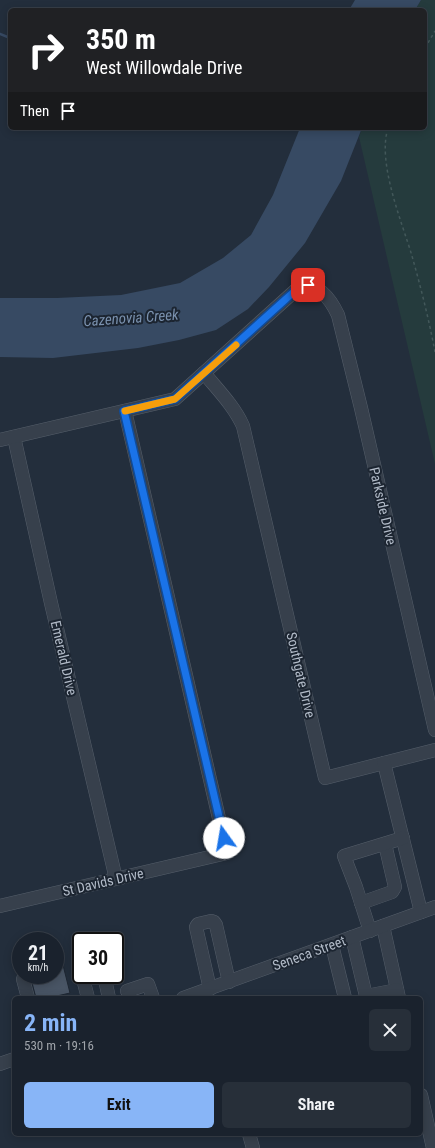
<!DOCTYPE html>
<html lang="en">
<head>
<meta charset="utf-8">
<style>
	body { margin:0; font-family:"Roboto Condensed",sans-serif; background:#272f39; color:#f1f3f6; height:100vh; display:flex; flex-direction:column; font-size:15px; white-space:nowrap }
	* { box-sizing:border-box; margin:0 }
	p { font-size:13px; color:#9fa4aa }
	.icon { flex:none; width:22px; height:22px; fill:none; stroke:currentColor; stroke-width:2; stroke-linecap:round; stroke-linejoin:round }
	.map { position:relative; flex:1; overflow:hidden }
	.sheet { position:absolute; left:12px; top:996px; width:411px; height:140px; display:flex; flex-direction:column; background:#1a222d; border-radius:6px; box-shadow:0 2px 10px #0003,0 0 0 1px #383f49 }
	.sheet>* { flex:none }
	.guide { position:absolute; left:8px; top:8px; width:419px; height:122px; border-radius:6px; box-shadow:0 2px 10px #0003,0 0 0 1px #383f49; background:#202124; color:#fff; overflow:hidden }
	.speed { position:absolute; left:12px; top:932px; display:flex; gap:8px; font-size:20px; font-weight:700; text-align:center }
	.speed>* { display:grid; place-content:center; width:52px; height:52px; border-radius:50%; background:#1a222d; box-shadow:0 2px 10px #0003,0 0 0 1px #383f49; line-height:1 }
	.speed small { font-size:10px; font-weight:400 }
	.speed .limit { border:2px solid #111; border-radius:6px; background:#fff; color:#111 }
	.pin { position:absolute; display:grid; place-items:center; width:34px; height:34px; color:#fff; margin:-17px; border-radius:8px; box-shadow:0 2px 6px #0006 }
	.me { position:absolute; width:44px; margin:-22px; rotate:347deg; stroke-linejoin:round; filter:drop-shadow(0 0 3px #0008) }
	.turn { display:flex; align-items:center; gap:14px; height:84px; padding:0 12px; font-size:18px }
	.turn .icon { width:52px; height:52px; stroke-width:2.5 }
	.turn b { display:block; font-size:28px; line-height:34px }
	.then { display:flex; align-items:center; height:38px; padding:0 12px; background:#0003; gap:8px; font-size:15px }
	.round { display:grid; place-items:center; flex:none; width:42px; height:42px; border-radius:6px; background:#272f39 }
	.head { display:flex; align-items:center; justify-content:space-between; height:68px; padding:0 12px }
	h1 { font-size:24px; font-weight:700; line-height:30px; color:#88b5f7 }
	.action { display:flex; gap:8px; margin-top:auto; padding:8px 12px }
	.action a { flex:1; height:46px; border-radius:6px; background:#88b5f7; color:#111; font-size:16px; font-weight:700; line-height:46px; text-align:center }
	.action a+a { background:#272f39; color:#f1f3f6 }
	.map>svg:first-child { display:block }
</style>
</head>
<body>
<div class="map">
<svg width="435" height="1148" viewBox="0 0 435 1148">
	<rect width="100%" height="100%" fill="#232e3c"/>
	<path fill="#253b3d" d="M 421,0 L 435,0 L 435,464 L 359,137 L 362,128 L 425,128 L 425,10 L 415,10 Z"/>
	<g fill="#374a63">
		<path d="M 355,0 L 421,0 L 415,10 L 349,10 Z"/>
		<path d="M 300,128 L 362,128 L 341,181 L 305,243 L 269,287 L 248,309 L 216,330 L 179,340 L 138,348 L 53,358 L 0,357 L 0,298 L 57,298 L 121,295 L 180,283 L 223,258 L 251,235 L 273,195 Z"/>
	</g>
	<g fill="none" stroke-linecap="round" stroke-linejoin="round">
		<path stroke="#374a63" stroke-width="2.5" d="M 0,34 L 10,38"/>
	</g>
	<path fill="#495565" stroke="#1e2733" d="M 63,965 L 70,993 L 48,998 L 36,998 L 30,975 L 55,975 L 55,967 Z"/>
	<g fill="none" stroke-linecap="round" stroke-linejoin="round">
		<g stroke="#555e6a" stroke-width="14">
			<g id="minor">
				<path d="M 204,373 C 218,390 234,406 243,426 L 325,778 L 435,750"/>
				<path d="M 14,437 L 51,603 L 116,879"/>
				<path d="M 0,440 L 175,399 L 297,289 C 316,278 331,300 338,315 L 361,408 L 435,730"/>
				<path d="M 384,763 L 421,912"/>
				<path d="M 361,903 L 392,892 L 395,887 L 385,844"/>
				<path d="M 0,906 L 227,853 L 125,411"/>
				<path d="M 383,926 L 399,998"/>
				<path d="M 370,931 L 356,887 L 344,856 L 403,838"/>
				<path d="M 352,937 L 366,996 L 397,990"/>
				<path d="M 332,945 L 345,998"/>
				<path d="M 82,975 L 88,998"/>
				<path d="M 104,975 L 109,998"/>
				<path d="M 23,979 L 28,998"/>
				<path d="M 210,989 L 196,927 L 198,924 L 211,921 L 214,922 L 216,925 L 229,982"/>
				<path d="M 127,991 L 148,984 L 153,998"/>
				<path d="M 183,998 L 435,907"/>
				<path d="M 0,1064 L 14,1059"/>
				<path d="M 421,1095 L 433,1148"/>
				<path d="M 249,1134 L 253,1148"/>
			</g>
		</g>
		<g stroke="#43585a" stroke-width="1.5" stroke-dasharray="3 3" stroke-linecap="butt">
			<path d="M 425,48 L 435,31"/>
			<path d="M 388,128 C 377,163 402,222 412,256 C 421,288 429,320 435,352"/>
		</g>
		<use href="#minor" stroke="#37404c" stroke-width="13"/>
	</g>
	<g fill="none" stroke-linecap="round" stroke-linejoin="round">
		<g stroke="#114b97" stroke-width="10">
			<path id="route" d="M 224,838 L 124,411 L 175,399 L 297,289 L 302,286 L 308,285"/>
		</g>
		<use href="#route" stroke="#1a73e8" stroke-width="7"/>
		<path stroke="#f59e0b" stroke-width="7" d="M 125,411 L 175,399 L 236,345"/>
	</g>
	<g text-anchor="middle" stroke-width="4" stroke-linejoin="round" paint-order="stroke">
		<g font-size="14" fill="#b2bbc8" stroke="#1c2531">
			<text transform="translate(383 506) rotate(77)" y="5">Parkside Drive</text>
			<text transform="translate(64 658) rotate(77)" y="5">Emerald Drive</text>
			<text transform="translate(301 675) rotate(77)" y="5">Southgate Drive</text>
			<text transform="translate(103 882) rotate(-13)" y="5">St Davids Drive</text>
			<text transform="translate(309 953) rotate(-20)" y="5">Seneca Street</text>
		</g>
		<g font-size="15" font-style="italic" fill="#7b92af" stroke="#1c2531">
			<text transform="translate(131 318) rotate(-4)" y="5">Cazenovia Creek</text>
		</g>
	</g>
</svg>
<div class="speed"><div>21<small>km/h</small></div><div class="limit">30</div></div>
<div class="pin" style="left:308px;top:285px;background:#d93025"><svg class="icon" aria-label="arrive" viewBox="0 0 24 24"><path d="M6 21V4h12l-3 4 3 4H6"/></svg></div>
<svg class="me" style="left:224px;top:838px" viewBox="-20 -20 40 40"><circle r="19" fill="#fff"/><path d="M0-13L10 11 0 6-10 11z" fill="#1a73e8"/></svg>
<div class="guide">
<div class="turn"><svg class="icon" aria-label="right" viewBox="0 0 24 24"><path d="M7 20v-9h11M14 6l5 5-5 5"/></svg><div><b>350 m</b>West Willowdale Drive</div></div>
<div class="then">Then<svg class="icon" aria-label="arrive" viewBox="0 0 24 24"><path d="M6 21V4h12l-3 4 3 4H6"/></svg></div>
</div>
<section class="sheet">
<div class="head"><div><h1>2 min</h1><p>530 m · 19:16</p></div><a class="round"><svg class="icon" aria-label="close" viewBox="0 0 24 24"><path d="M6 6l12 12M18 6L6 18"/></svg></a></div>
<div class="action"><a>Exit</a><a>Share</a></div>
</section>
</div>
</body>
</html>
